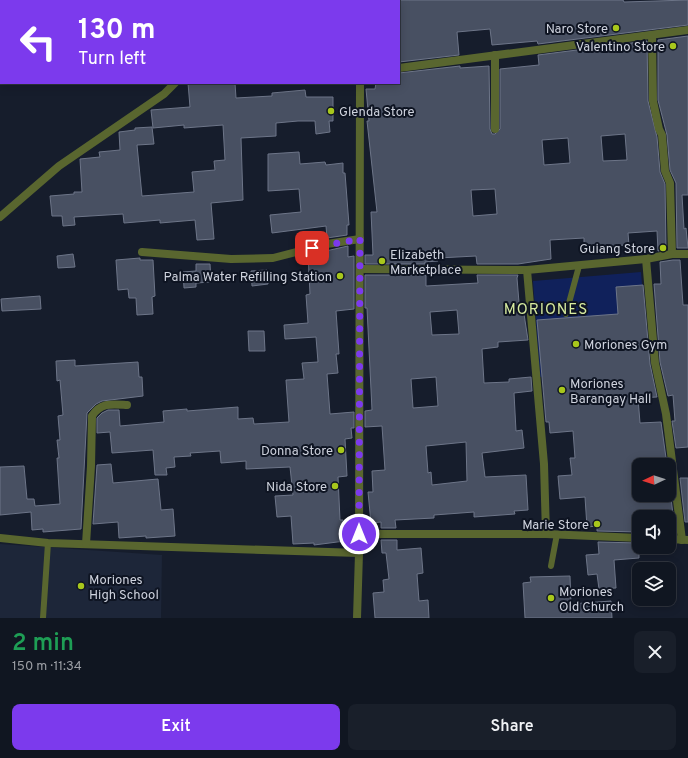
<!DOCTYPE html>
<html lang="en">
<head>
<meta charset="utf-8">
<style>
	body { margin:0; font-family:Overpass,sans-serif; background:#191f2a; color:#f1f3f6; height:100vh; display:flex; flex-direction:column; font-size:15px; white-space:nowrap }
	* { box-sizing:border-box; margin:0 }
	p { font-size:13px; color:#9c9fa5 }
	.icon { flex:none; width:22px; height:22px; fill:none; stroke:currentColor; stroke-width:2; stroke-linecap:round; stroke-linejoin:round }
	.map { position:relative; height:618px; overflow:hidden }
	.sheet { display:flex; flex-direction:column; background:#101621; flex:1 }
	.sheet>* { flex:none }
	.top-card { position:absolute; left:0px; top:0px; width:400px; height:84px; box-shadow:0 2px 10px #0003,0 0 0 1px #30353f; background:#7c3aed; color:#fff; overflow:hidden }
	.needle { width:26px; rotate:266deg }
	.buttons { position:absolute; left:632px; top:458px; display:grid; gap:8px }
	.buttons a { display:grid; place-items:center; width:44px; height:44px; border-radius:8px; background:#101621; box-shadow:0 2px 10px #0003,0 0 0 1px #30353f; font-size:20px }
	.pin { position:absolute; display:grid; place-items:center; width:34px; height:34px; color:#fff; margin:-17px; border-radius:8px; box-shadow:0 2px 6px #0006 }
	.me { position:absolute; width:44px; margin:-22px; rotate:0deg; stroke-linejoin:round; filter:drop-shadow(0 0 3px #0008) }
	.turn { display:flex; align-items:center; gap:14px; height:84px; padding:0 12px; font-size:18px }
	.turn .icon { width:52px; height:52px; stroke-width:2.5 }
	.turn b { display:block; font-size:28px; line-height:34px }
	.round { display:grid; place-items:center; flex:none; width:42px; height:42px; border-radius:8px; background:#191f2a }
	.headline { display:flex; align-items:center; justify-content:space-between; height:68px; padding:0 12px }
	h1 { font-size:24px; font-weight:600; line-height:30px; color:#1e9e55 }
	.action { display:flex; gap:8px; margin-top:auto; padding:8px 12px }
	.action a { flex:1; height:46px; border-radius:8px; background:#7c3aed; color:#fff; font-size:16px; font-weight:600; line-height:46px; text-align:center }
	.action a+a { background:#191f2a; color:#f1f3f6 }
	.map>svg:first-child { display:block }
</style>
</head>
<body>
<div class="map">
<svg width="688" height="618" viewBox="0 0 688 618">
	<rect width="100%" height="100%" fill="#161d2c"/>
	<path fill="#1d2639" d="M 0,544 L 162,555 L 161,618 L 0,618 Z"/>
	<path fill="#10215b" d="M 641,272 L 649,367 L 540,377 L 533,281 Z"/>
	<g fill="#485062" stroke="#6d7588" fill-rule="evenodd">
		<path d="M 399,0 L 623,0 L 624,2 L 688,0 L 688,25 L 538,44 L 537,41 L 492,45 L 490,29 L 457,32 L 459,55 L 399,62 Z"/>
		<path d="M 688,36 L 688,195 L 682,195 L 684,229 L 686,228 L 688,248 L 677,248 L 676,183 L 670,170 L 667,135 L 658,100 L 658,40 Z"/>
		<path d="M 647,41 L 648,101 L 657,137 L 660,172 L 665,184 L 666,249 L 658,251 L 657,231 L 628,233 L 629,245 L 584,247 L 584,238 L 550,240 L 551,259 L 518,264 L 477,264 L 476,256 L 438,258 L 438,261 L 425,262 L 425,264 L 365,264 L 365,255 L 373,255 L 371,212 L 377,212 L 367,121 L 369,121 L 366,89 L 375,89 L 376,83 L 399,83 L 399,73 L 460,66 L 460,68 L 489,66 L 490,129 L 492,134 L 495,134 L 500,129 L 500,69 L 539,65 L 538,55 ZM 625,134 L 627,160 L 603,161 L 601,136 ZM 568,138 L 570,163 L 544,165 L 542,140 ZM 495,189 L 497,214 L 473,216 L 471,190 Z"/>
		<path d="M 188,83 L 235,83 L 236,98 L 272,96 L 272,93 L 305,90 L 306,97 L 333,97 L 333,121 L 329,121 L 330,132 L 316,134 L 315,121 L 298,121 L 276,123 L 276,136 L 241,138 L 243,200 L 211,203 L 214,239 L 197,240 L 195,220 L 160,223 L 160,220 L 124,223 L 123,214 L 74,217 L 75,225 L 63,226 L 62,216 L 52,216 L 50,196 L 74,194 L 74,192 L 82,192 L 80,159 L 100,157 L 99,152 L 120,150 L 119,132 L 135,130 L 135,128 L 152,127 L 154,144 L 137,145 L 142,196 L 194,192 L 192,172 L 215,170 L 214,161 L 225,160 L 223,125 L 184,128 L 184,125 L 153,128 L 151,110 L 190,107 Z"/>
		<path d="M 299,152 L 300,164 L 325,162 L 326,165 L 343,163 L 343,173 L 345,173 L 349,225 L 347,225 L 347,235 L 327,238 L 326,226 L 272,233 L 270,215 L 301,212 L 299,189 L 268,191 L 268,154 Z"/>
		<path d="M 348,246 L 348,257 L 354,256 L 354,309 L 336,311 L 339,354 L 336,354 L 338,373 L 327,374 L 330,414 L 354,412 L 354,428 L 351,428 L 352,438 L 345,439 L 347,476 L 338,477 L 340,520 L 343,520 L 345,541 L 314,545 L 314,543 L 293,544 L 291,516 L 277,517 L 275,496 L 293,495 L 290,467 L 246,469 L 246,461 L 221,463 L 220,451 L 190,453 L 191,456 L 174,457 L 175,467 L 166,468 L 167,475 L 155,475 L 153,450 L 112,453 L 110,432 L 97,433 L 97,418 L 102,413 L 108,410 L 119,410 L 120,426 L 164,422 L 163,411 L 187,409 L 187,411 L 238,407 L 238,419 L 253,418 L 254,424 L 289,422 L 286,380 L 304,379 L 302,363 L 318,362 L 316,337 L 285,339 L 284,325 L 308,323 L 306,295 L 310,294 L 308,255 Z"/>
		<path d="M 73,254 L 75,267 L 58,268 L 57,256 Z"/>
		<path d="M 140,258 L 140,260 L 153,260 L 155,296 L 152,297 L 153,314 L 137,315 L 136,298 L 129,298 L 128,289 L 118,290 L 116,260 Z"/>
		<path d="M 673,260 L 680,260 L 683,305 L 688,305 L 688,447 L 676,448 L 672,421 L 675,421 L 673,395 L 668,396 L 660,362 L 654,284 L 661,284 L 660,262 Z"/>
		<path d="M 196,264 L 210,264 L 211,282 L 196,283 L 196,287 L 184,288 L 183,272 L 196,271 Z"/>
		<path d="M 267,270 L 268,284 L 252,286 L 251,271 Z"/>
		<path d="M 365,275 L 426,275 L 426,286 L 478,283 L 477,275 L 518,275 L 517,278 L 520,315 L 524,314 L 528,340 L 498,342 L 498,347 L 482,349 L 484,383 L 509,382 L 509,379 L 531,377 L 532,391 L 514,393 L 516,431 L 522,430 L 524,448 L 482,453 L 485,477 L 526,475 L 528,510 L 514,511 L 515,514 L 474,517 L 474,512 L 434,515 L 434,518 L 395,520 L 396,528 L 381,528 L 381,522 L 371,523 L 368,492 L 373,492 L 372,471 L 385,470 L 382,426 L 365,427 L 365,411 L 372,410 L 367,308 L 365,308 ZM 457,310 L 459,334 L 432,335 L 430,312 ZM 436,377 L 438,406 L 413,408 L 411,379 ZM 466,442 L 467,481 L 432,485 L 431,472 L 428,473 L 426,446 Z"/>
		<path d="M 643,285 L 650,364 L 657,397 L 638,398 L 640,423 L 661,422 L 667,465 L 639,465 L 639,495 L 669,495 L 669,481 L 674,523 L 669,523 L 669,517 L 639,517 L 639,532 L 597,531 L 597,526 L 587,527 L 585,497 L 560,499 L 558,476 L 572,475 L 570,458 L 575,458 L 573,431 L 550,433 L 549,422 L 546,422 L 537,320 L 618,314 L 616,287 Z"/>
		<path d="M 40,296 L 41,309 L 2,311 L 1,299 Z"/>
		<path d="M 248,331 L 264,331 L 265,351 L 249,351 Z"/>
		<path d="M 75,360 L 75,366 L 138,362 L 139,377 L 142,377 L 143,396 L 102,401 L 96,404 L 87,413 L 81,529 L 43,532 L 43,529 L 32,530 L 31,512 L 0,515 L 0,467 L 24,466 L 27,499 L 34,499 L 35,506 L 60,504 L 57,458 L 59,458 L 57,440 L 60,440 L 58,416 L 63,415 L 60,380 L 57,381 L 56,361 Z"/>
		<path d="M 111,464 L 113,483 L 158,479 L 161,510 L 173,509 L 175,536 L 146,538 L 146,536 L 119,538 L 118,522 L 93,524 L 97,465 Z"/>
		<path d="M 680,478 L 688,478 L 688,522 L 685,522 Z"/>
		<path d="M 381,540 L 397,540 L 397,550 L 421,548 L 423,573 L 417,574 L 419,601 L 428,600 L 429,618 L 375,618 L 373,593 L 384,592 L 383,580 L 389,579 L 386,553 L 382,553 Z"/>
		<path d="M 598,542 L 639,543 L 639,558 L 614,560 L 616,588 L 599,589 L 597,574 L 588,575 L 586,555 L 599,554 Z"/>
		<path d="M 570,576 L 571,604 L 611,601 L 612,618 L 525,618 L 523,583 L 531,582 L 530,577 Z"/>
	</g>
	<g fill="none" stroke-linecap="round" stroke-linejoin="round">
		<g stroke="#59662f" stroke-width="6">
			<path d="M 566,314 L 579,266"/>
			<path d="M 551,566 L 557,534"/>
			<path d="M 43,618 L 48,543"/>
		</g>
		<g stroke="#59662f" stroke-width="8">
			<path d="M 347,0 L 348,1"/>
			<path d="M 652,35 L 653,101 L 659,129 L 662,135 L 665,171 L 670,183 L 672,254"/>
			<path d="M 495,55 L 495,129"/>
			<path d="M 399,68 L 688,30"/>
			<path d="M 0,217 L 59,166 L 164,94 L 175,83"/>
			<path d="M 142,252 L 231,259 L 273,258 L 327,244 L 360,239"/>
			<path d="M 646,259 L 655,363 L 666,414 L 682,540"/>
			<path d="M 360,269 L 527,270"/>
			<path d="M 359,534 L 546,534 L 639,538"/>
			<path d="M 546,534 L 544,464 L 527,270 L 646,259 L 672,254 L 688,254"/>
			<path d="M 0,538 L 48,543 L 359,553"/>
			<path d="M 669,539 L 688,540"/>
			<path d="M 86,544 L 91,466 L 92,416 C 101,402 112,404 127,405"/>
			<path d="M 357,618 L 359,553 L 360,83"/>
		</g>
	</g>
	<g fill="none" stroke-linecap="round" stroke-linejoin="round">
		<path stroke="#7c3aed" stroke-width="7" stroke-dasharray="0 12.6" d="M 312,248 L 360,239 L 359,534"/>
	</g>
	<g fill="#a8c71c" stroke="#0e1422" stroke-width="1.5">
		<circle cx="616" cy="28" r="4"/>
		<circle cx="673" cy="46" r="4"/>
		<circle cx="331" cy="111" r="4"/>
		<circle cx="663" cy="248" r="4"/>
		<circle cx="382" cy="261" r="4"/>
		<circle cx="340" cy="276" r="4"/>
		<circle cx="576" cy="344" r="4"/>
		<circle cx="562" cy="390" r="4"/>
		<circle cx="341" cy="450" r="4"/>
		<circle cx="335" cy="486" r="4"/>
		<circle cx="597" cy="524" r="4"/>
		<circle cx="81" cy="586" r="4"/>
		<circle cx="551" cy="598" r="4"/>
	</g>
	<g text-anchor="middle" stroke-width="4" stroke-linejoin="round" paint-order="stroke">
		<g font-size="13" fill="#cfd3de" stroke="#0e1422" text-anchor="end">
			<text x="608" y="33">Naro Store</text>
			<text x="665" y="51">Valentino Store</text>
			<text x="339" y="116" text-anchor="start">Glenda Store</text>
			<text x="655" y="253">Guiang Store</text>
			<text x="390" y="259" text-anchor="start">Elizabeth<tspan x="390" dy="15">Marketplace</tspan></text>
			<text x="332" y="281">Palma Water Refilling Station</text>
			<text x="584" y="349" text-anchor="start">Moriones Gym</text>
			<text x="570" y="388" text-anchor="start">Moriones<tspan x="570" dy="15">Barangay Hall</tspan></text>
			<text x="333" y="455">Donna Store</text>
			<text x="327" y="491">Nida Store</text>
			<text x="589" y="529">Marie Store</text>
			<text x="89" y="584" text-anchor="start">Moriones<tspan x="89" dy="15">High School</tspan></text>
			<text x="559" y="596" text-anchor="start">Moriones<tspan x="559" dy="15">Old Church</tspan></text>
		</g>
		<g font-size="15" letter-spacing="1" fill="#d7eb9f" stroke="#0e1422">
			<text x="546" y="314">MORIONES</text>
		</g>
	</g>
</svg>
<div class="buttons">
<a><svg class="needle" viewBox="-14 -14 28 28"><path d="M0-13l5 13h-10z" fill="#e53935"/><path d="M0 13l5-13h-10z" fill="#9c9fa5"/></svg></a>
<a><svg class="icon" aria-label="sound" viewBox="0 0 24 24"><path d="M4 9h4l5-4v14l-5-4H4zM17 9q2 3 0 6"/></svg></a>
<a><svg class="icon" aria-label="layers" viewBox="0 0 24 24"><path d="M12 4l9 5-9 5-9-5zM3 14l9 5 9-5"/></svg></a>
</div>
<div class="pin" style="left:312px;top:248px;background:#d93025"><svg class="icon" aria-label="arrive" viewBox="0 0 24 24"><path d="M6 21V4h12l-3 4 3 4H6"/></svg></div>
<svg class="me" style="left:359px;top:534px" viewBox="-20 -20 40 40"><circle r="17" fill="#7c3aed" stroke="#fff" stroke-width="3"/><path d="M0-11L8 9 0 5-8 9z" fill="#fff"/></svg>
<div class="top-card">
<div class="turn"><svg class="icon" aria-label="left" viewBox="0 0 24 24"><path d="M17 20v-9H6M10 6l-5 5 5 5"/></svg><div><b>130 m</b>Turn left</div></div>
</div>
</div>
<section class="sheet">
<div class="headline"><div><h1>2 min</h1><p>150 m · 11:34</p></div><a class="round"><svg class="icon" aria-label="close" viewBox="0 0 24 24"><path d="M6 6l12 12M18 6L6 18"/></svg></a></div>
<div class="action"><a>Exit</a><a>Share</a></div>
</section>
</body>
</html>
